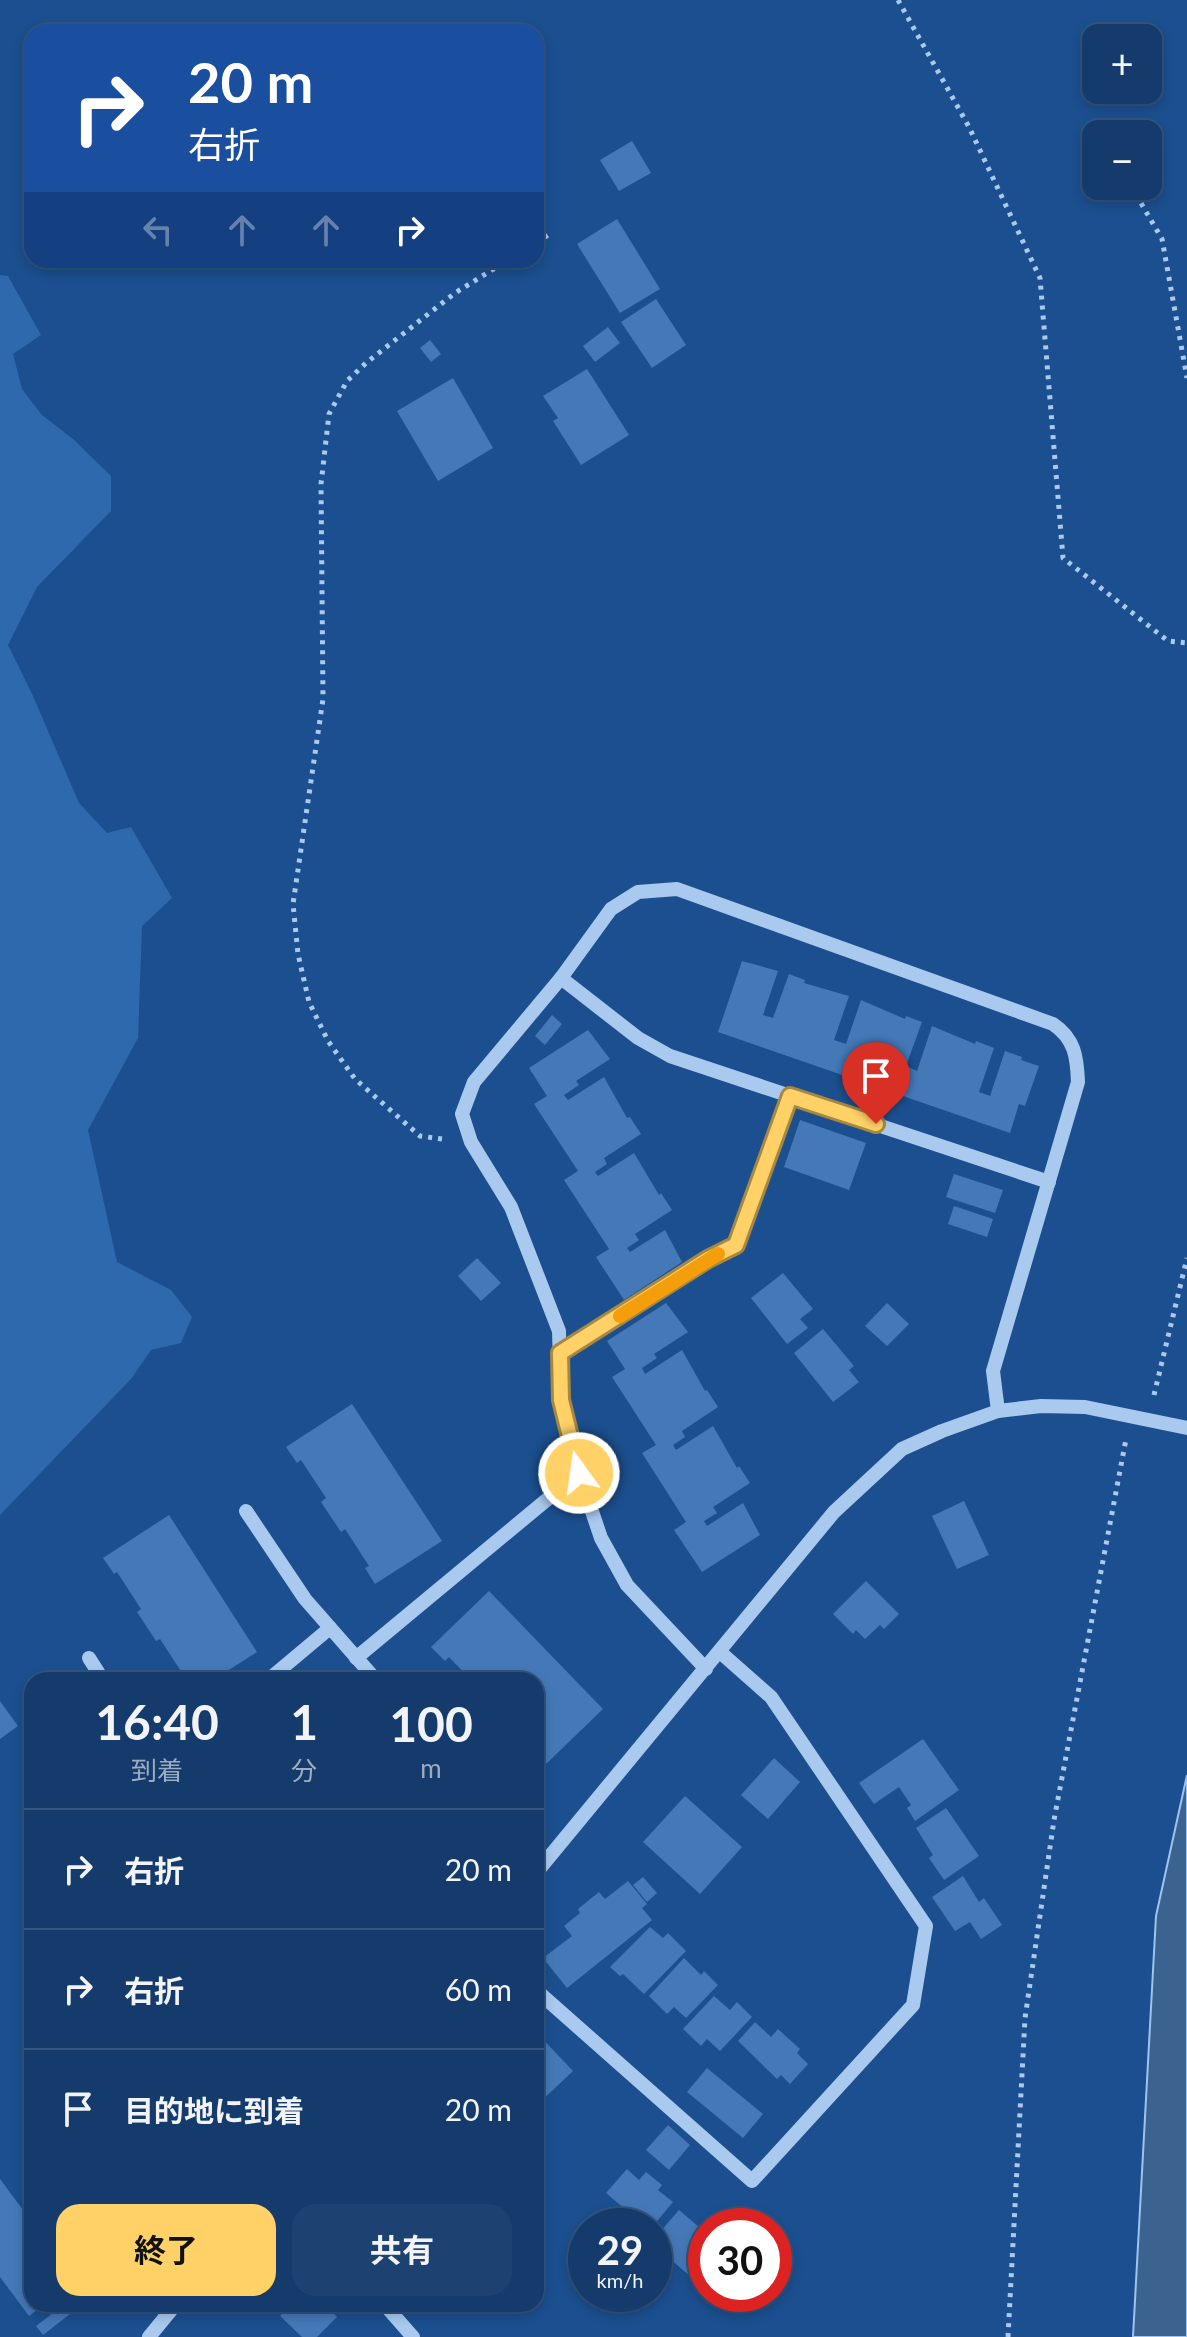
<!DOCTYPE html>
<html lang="ja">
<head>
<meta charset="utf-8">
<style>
	body { margin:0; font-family:Lato,"Noto Sans JP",sans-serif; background:#1d4271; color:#f1f3f6; height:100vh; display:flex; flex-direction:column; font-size:30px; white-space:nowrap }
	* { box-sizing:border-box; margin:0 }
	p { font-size:26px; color:#9dadc1 }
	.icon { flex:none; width:44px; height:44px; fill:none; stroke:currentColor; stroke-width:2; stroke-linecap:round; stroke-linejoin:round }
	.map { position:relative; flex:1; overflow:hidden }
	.details { position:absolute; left:24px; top:1672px; width:520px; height:640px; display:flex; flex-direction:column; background:#143b6b; border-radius:24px; box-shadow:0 4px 12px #0003,0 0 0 2px #33557e }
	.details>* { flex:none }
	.top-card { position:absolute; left:24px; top:24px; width:520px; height:244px; border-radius:24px; box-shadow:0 4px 12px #0003,0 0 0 2px #33557e; background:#1a4fa0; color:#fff; overflow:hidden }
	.tools { position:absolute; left:1082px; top:24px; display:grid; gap:16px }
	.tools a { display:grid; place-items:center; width:80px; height:80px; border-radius:16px; background:#143b6b; box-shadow:0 4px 12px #0003,0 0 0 2px #33557e; font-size:40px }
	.speed { position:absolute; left:568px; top:2208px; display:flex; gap:16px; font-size:40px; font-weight:700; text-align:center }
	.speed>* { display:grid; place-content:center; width:104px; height:104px; border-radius:50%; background:#143b6b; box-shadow:0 4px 12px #0003,0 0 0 2px #33557e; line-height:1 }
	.speed small { font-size:20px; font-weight:400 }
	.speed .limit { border:12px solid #d22; background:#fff; color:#111 }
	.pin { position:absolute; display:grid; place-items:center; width:68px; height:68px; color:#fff; margin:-82px -34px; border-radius:50% 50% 50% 0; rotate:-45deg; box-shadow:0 0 8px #0007 }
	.pin .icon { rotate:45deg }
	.me { position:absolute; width:88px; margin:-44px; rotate:346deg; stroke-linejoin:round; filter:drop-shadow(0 0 6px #0008) }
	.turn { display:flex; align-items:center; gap:28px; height:168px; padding:0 32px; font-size:36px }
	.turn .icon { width:104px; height:104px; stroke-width:2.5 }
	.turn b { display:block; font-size:56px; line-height:68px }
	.lanes { display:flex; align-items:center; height:76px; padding:0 32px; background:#0003; justify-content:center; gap:40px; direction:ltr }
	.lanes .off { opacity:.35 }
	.eta { display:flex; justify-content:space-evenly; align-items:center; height:136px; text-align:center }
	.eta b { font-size:48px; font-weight:700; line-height:56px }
	.action { display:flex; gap:16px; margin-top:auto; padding:16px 32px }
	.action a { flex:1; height:92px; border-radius:24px; background:#ffd166; color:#111; font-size:32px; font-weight:700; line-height:92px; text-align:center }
	.action a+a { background:#1d4271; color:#f1f3f6 }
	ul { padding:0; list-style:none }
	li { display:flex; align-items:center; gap:24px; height:120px; padding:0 32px; border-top:2px solid #33557e }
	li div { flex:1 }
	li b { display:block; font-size:30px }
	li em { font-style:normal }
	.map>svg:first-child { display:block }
</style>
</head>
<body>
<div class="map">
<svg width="1187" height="2337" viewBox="0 0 1187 2337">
	<rect width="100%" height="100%" fill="#1b4f8f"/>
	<path fill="#2e69ad" d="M 0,275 L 8,276 L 41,335 L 13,354 L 22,389 L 42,415 L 73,439 L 111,476 L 111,511 L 37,587 L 8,645 L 33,696 L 79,803 L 107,833 L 131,827 L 172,898 L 142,926 L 138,1038 L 88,1130 L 117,1262 L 171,1290 L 192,1317 L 181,1343 L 151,1350 L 131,1379 L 0,1515 Z"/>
	<path fill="#3c6290" stroke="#9cc4f0" stroke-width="2" d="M 1187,1775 L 1187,2337 L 1133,2337 L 1156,1916 Z"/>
	<g fill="#4478b7">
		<path d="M 632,141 L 651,173 L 619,191 L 600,160 Z"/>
		<path d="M 617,219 L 660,289 L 620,313 L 577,244 Z"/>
		<path d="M 656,299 L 686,345 L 652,368 L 621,322 Z"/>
		<path d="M 608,327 L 620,343 L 595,362 L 583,346 Z"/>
		<path d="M 430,340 L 441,354 L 431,362 L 420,348 Z"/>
		<path d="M 587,369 L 629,435 L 581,465 L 553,421 L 558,418 L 543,396 Z"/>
		<path d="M 453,378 L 493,448 L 438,481 L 397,411 Z"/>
		<path d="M 742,961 L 778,971 L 763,1015 L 773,1018 L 789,974 L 805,980 L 804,983 L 849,996 L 834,1040 L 846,1044 L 861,1000 L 905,1019 L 906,1016 L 922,1022 L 906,1066 L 917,1071 L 932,1026 L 975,1044 L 976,1041 L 994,1048 L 979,1092 L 990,1096 L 1005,1051 L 1022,1057 L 1021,1060 L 1039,1066 L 1025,1106 L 1019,1104 L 1010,1133 L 718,1032 Z"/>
		<path d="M 552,1015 L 562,1024 L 545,1045 L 535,1036 Z"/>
		<path d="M 588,1030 L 610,1059 L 576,1081 L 579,1085 L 564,1095 L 568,1100 L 604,1077 L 627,1118 L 630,1117 L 641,1134 L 604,1158 L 607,1164 L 595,1172 L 598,1176 L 634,1153 L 659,1195 L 661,1193 L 672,1210 L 635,1234 L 639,1240 L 627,1248 L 630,1252 L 665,1230 L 682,1262 L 624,1300 L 596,1257 L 609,1249 L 564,1180 L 578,1171 L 534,1104 L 547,1096 L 529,1068 Z"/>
		<path d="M 800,1120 L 866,1143 L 849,1190 L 784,1167 Z"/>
		<path d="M 954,1174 L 1003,1190 L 995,1213 L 946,1197 Z"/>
		<path d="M 954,1206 L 993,1219 L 987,1237 L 948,1224 Z"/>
		<path d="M 477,1258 L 501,1283 L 481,1301 L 458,1276 Z"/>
		<path d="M 783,1273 L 813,1309 L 800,1319 L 808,1328 L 787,1344 L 751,1298 Z"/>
		<path d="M 666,1303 L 688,1332 L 654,1354 L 657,1358 L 642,1368 L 645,1374 L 682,1350 L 705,1391 L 707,1390 L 718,1407 L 682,1431 L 685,1437 L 673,1445 L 676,1450 L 713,1426 L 737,1468 L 739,1466 L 750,1483 L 713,1507 L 717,1513 L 704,1521 L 707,1526 L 743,1503 L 760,1535 L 702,1572 L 674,1530 L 686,1522 L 642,1453 L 656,1445 L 612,1377 L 625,1369 L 607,1341 Z"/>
		<path d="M 887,1303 L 909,1324 L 887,1346 L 865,1326 Z"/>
		<path d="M 823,1329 L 854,1366 L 849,1370 L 859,1382 L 833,1402 L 794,1353 Z"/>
		<path d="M 352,1404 L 442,1541 L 375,1584 L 365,1568 L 369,1566 L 345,1529 L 341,1532 L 321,1502 L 326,1498 L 301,1460 L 297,1463 L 286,1447 Z"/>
		<path d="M 964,1501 L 989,1555 L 957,1569 L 932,1516 Z"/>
		<path d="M 169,1515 L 257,1652 L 213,1680 L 178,1680 L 184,1676 L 160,1639 L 156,1641 L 137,1612 L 141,1609 L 117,1572 L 114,1574 L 103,1558 Z"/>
		<path d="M 866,1581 L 899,1614 L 884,1629 L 880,1625 L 865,1639 L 856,1630 L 853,1634 L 833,1614 Z"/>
		<path d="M 489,1591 L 603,1709 L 545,1765 L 536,1756 L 536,1680 L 471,1680 L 449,1657 L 445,1661 L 431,1647 Z"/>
		<path d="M 0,1701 L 18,1726 L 0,1739 Z"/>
		<path d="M 923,1739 L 959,1790 L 915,1821 L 907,1808 L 911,1805 L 899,1787 L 874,1804 L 859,1783 Z"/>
		<path d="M 774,1758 L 800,1782 L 768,1819 L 741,1795 Z"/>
		<path d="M 685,1796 L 742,1847 L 700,1894 L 643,1842 Z"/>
		<path d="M 946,1808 L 979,1856 L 944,1880 L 929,1858 L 933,1855 L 916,1828 Z"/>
		<path d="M 963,1876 L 979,1902 L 984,1898 L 1002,1925 L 981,1939 L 970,1922 L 955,1931 L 932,1897 Z"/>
		<path d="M 643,1877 L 657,1893 L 647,1902 L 633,1885 Z"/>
		<path d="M 628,1881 L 647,1904 L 642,1908 L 652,1920 L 567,1988 L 543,1958 L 572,1936 L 564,1926 L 580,1913 L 578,1909 L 599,1892 L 605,1899 Z"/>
		<path d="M 650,1927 L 663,1938 L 668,1933 L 686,1951 L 644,1994 L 623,1974 L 620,1976 L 610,1967 Z"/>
		<path d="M 684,1958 L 701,1975 L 704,1971 L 718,1985 L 686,2018 L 674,2007 L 667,2014 L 649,1996 Z"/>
		<path d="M 714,1996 L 730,2010 L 737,2002 L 752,2017 L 720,2051 L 707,2039 L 701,2046 L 683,2029 Z"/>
		<path d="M 755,2022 L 771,2037 L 778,2029 L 800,2049 L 797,2053 L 808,2064 L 790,2084 L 781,2075 L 777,2079 L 738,2041 Z"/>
		<path d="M 536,2032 L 573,2071 L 536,2106 Z"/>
		<path d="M 707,2068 L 763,2114 L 743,2138 L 687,2092 Z"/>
		<path d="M 668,2125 L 690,2145 L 669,2170 L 646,2150 Z"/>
		<path d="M 627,2169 L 639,2180 L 646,2172 L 662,2185 L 658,2190 L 673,2202 L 653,2226 L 645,2226 L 606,2193 Z"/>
		<path d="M 0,2179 L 32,2222 L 32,2304 L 45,2304 L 29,2316 L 0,2277 Z"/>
		<path d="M 679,2210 L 706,2233 L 706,2259 L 691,2277 L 654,2245 L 654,2239 Z"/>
		<path d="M 65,2304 L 77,2304 L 79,2307 L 43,2335 L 36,2326 Z"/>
		<path d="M 291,2304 L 324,2304 L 337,2317 L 317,2337 L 302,2337 L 280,2316 Z"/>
	</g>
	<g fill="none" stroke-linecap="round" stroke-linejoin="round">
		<g stroke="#a9c9ee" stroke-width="5" stroke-dasharray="4 6" stroke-linecap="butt">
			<path d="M 898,0 L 969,127 L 1040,278 L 1063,558 L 1168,641 L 1187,643"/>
			<path d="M 1131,186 L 1162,239 L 1187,378"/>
			<path d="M 536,243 L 548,235"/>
			<path d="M 442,1139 L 420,1136 L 355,1079 L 328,1041 L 309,1002 L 298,954 L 293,904 L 323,699 L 321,484 L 329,414 L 347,381 L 366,363 L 455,293 L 508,260"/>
			<path d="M 1154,1395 L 1187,1258"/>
			<path d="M 1008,2337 L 1025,2018 L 1054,1820 L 1126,1439"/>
		</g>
		<g stroke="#a9c9ee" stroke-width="14">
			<path d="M 561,978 L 638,1038 L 670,1056 L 1049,1182"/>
			<path d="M 560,1353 L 708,1259 L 736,1245 L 790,1096"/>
			<path d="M 246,1511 L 305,1599 L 376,1680"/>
			<path d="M 89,1658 L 103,1680"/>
			<path d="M 356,1658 L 579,1473"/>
			<path d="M 706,1669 L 627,1585 L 601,1538 L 579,1473 L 561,1400 L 559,1331 L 511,1207 L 471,1142 L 462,1114 L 474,1082 L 561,978 L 611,909 L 638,892 L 677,889 L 1053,1024 C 1075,1039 1077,1057 1078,1082 L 993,1371 L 998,1411"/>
			<path d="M 268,1680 L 330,1628"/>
			<path d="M 536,1873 L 834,1512 L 902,1449 L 942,1431 L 998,1411 L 1041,1406 L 1085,1407 L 1187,1428"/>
			<path d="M 536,1990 L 752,2181 L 913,2005 L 926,1926 L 771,1697 L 720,1652"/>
			<path d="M 384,2304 L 413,2337"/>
			<path d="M 149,2337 L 176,2304"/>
		</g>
	</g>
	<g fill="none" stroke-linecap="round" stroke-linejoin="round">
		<g stroke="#a68842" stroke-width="20">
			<path id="route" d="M 579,1473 L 561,1400 L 560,1353 L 708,1259 L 736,1245 L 790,1096 L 876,1124"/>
		</g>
		<use href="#route" stroke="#ffd166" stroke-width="14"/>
		<path stroke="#f59e0b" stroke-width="14" d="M 620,1316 L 718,1254"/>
	</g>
</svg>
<div class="tools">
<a>+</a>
<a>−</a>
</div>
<div class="speed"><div>29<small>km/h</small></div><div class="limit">30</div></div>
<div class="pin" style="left:876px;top:1124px;background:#d93025"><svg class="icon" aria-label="arrive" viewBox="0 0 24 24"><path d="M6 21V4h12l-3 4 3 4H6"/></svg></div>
<svg class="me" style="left:579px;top:1473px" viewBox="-20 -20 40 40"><circle r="17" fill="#ffd166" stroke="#fff" stroke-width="3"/><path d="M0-11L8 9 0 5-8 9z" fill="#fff"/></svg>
<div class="top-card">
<div class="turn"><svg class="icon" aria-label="right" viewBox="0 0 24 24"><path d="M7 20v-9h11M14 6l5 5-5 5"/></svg><div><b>20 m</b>右折</div></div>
<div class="lanes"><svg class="icon off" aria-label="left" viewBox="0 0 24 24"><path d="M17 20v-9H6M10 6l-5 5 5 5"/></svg><svg class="icon off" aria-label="ahead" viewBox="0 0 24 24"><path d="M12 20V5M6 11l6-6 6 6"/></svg><svg class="icon off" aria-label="ahead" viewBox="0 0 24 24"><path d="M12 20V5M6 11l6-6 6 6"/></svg><svg class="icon" aria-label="right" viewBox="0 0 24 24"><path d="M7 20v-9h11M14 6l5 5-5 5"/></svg></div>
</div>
<section class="details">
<div class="eta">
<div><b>16:40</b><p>到着</p></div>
<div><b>1</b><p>分</p></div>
<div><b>100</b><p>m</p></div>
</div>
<ul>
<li><svg class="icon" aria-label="right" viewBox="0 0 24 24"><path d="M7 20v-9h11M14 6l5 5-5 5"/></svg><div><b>右折</b></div><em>20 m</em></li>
<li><svg class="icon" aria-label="right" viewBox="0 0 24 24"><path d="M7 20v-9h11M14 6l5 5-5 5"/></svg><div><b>右折</b></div><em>60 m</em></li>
<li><svg class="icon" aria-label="arrive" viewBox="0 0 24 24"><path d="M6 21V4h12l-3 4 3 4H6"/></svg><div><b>目的地に到着</b></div><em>20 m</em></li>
</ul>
<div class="action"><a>終了</a><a>共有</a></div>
</section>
</div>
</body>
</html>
